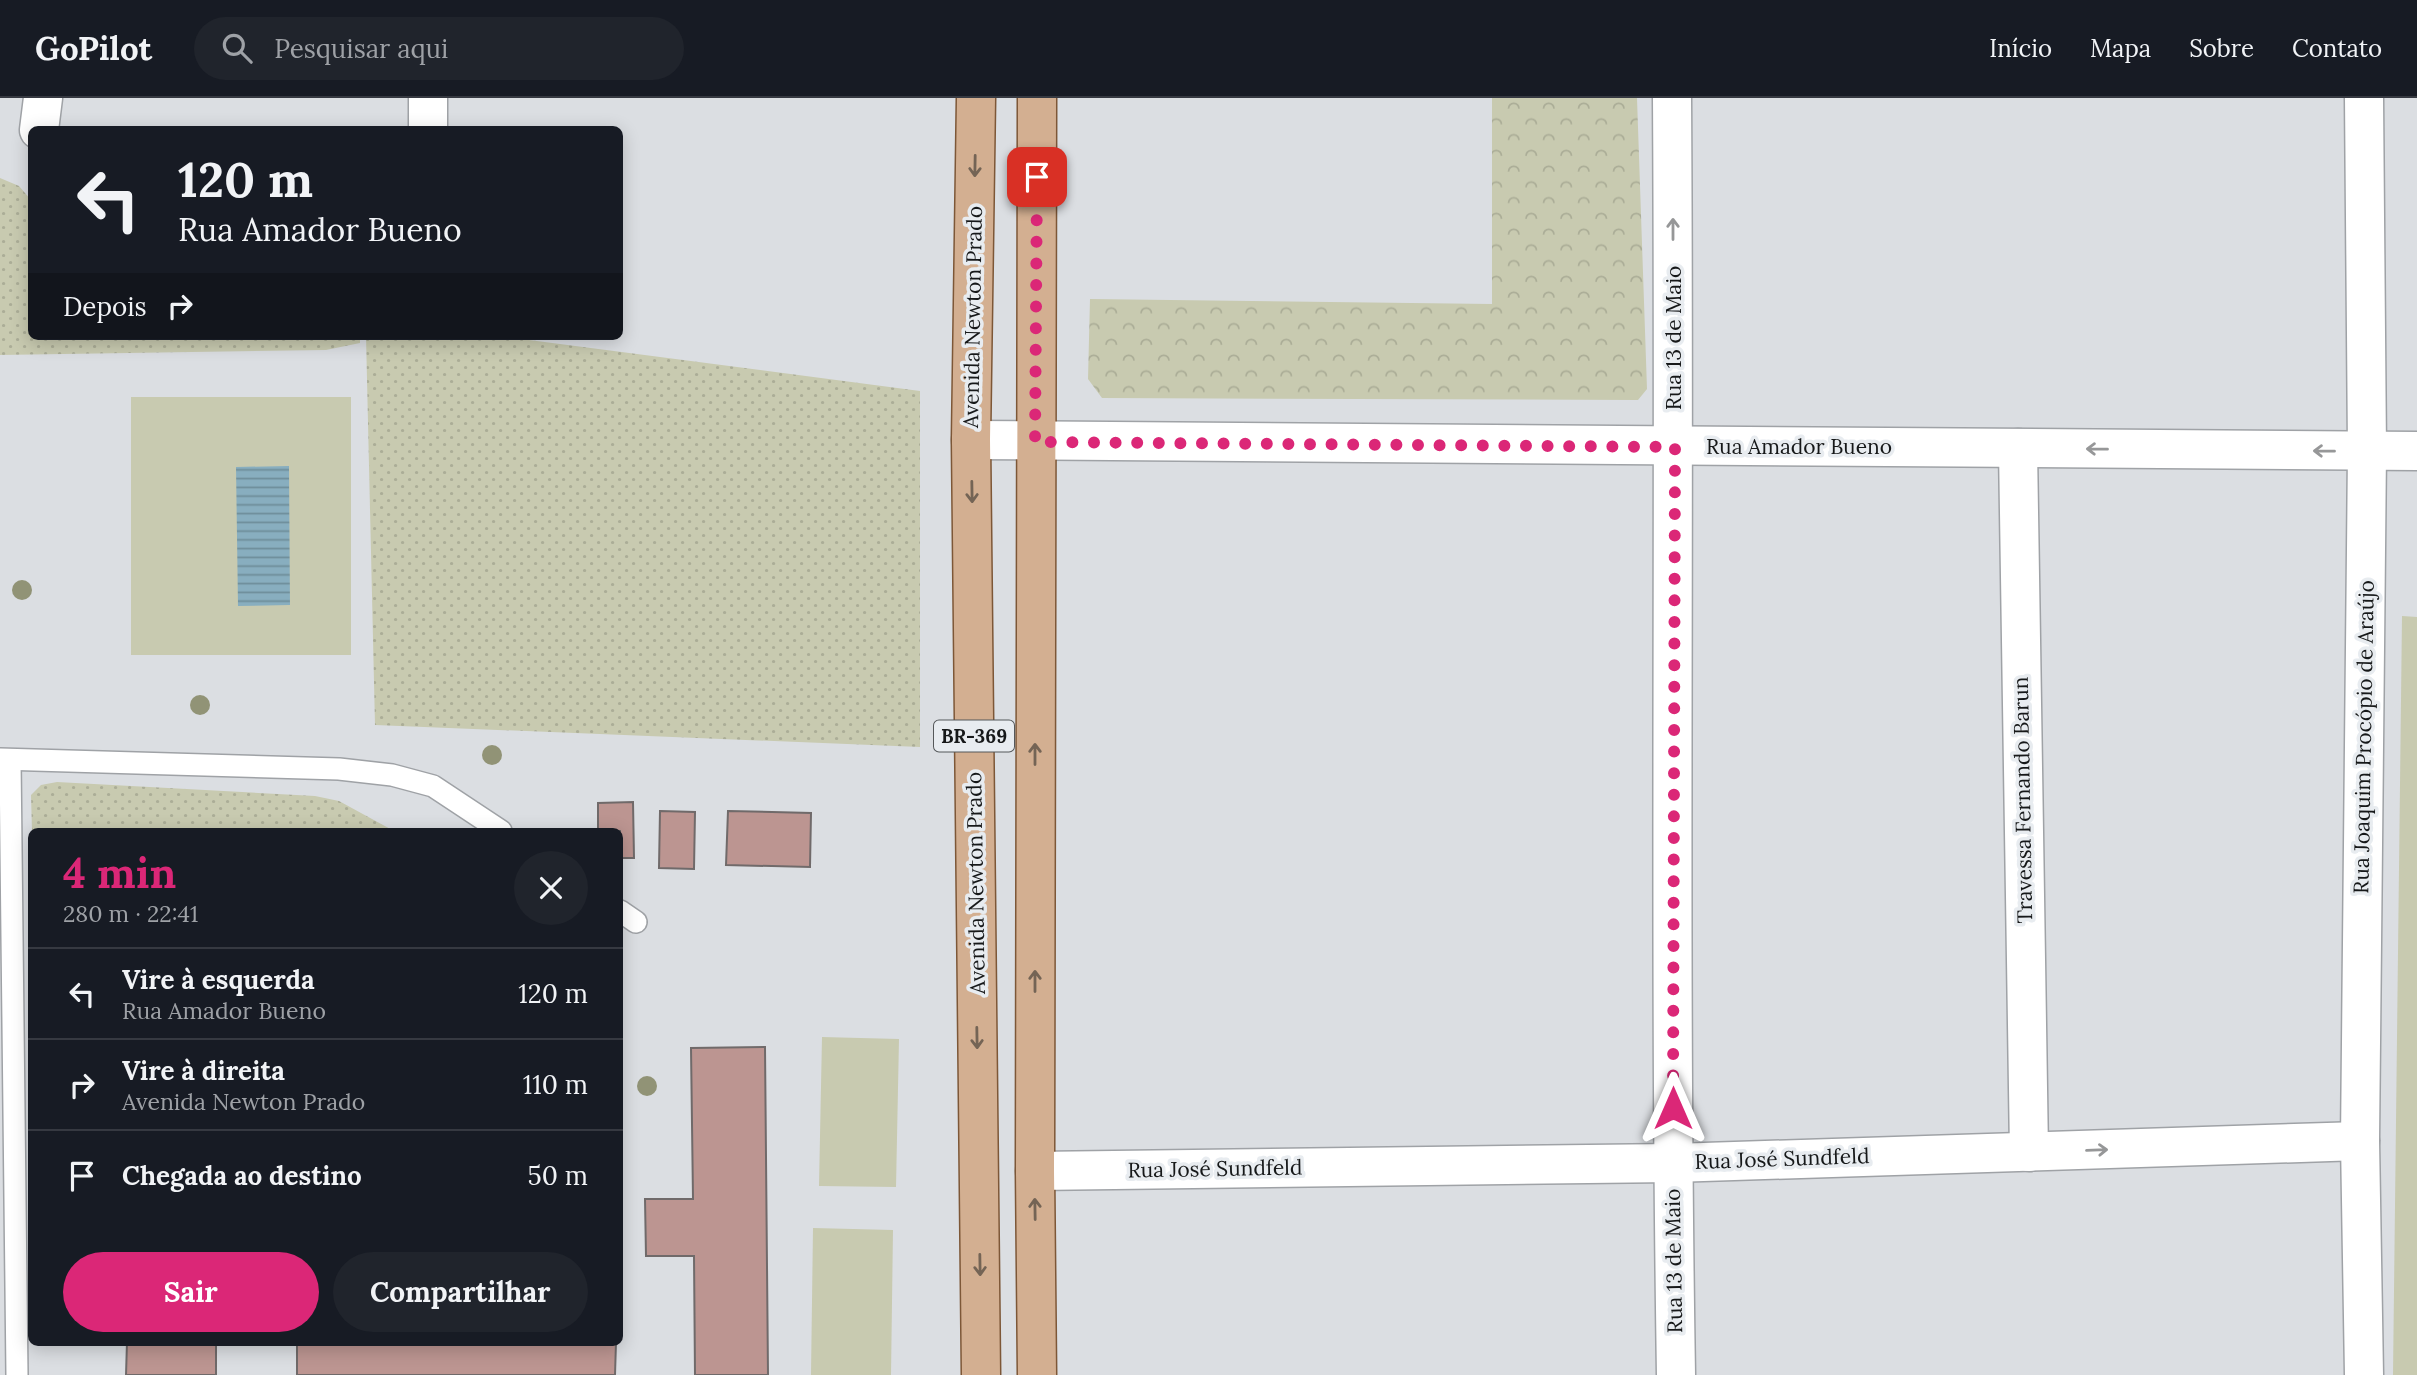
<!DOCTYPE html>
<html lang="pt">
<head>
<meta charset="utf-8">
<style>
	body { margin:0; font-family:Lora,serif; background:#20242c; color:#f1f3f6; height:100vh; display:flex; flex-direction:column; font-size:26px; white-space:nowrap }
	* { box-sizing:border-box; margin:0 }
	p { font-size:23px; color:#9ea1a6 }
	.icon { flex:none; width:38px; height:38px; fill:none; stroke:currentColor; stroke-width:2; stroke-linecap:round; stroke-linejoin:round }
	.map { position:relative; flex:1; overflow:hidden }
	.sheet { position:absolute; left:28px; top:730px; width:595px; height:518px; display:flex; flex-direction:column; background:#171b24; border-radius:10px; box-shadow:0 4px 18px #0003 }
	.sheet>* { flex:none }
	.hud { position:absolute; left:28px; top:28px; width:595px; height:214px; border-radius:10px; box-shadow:0 4px 18px #0003; background:#171b24; color:#f1f3f6; overflow:hidden }
	.pin { position:absolute; display:grid; place-items:center; width:60px; height:60px; color:#fff; margin:-30px; border-radius:14px; box-shadow:0 4px 10px #0006 }
	.me { position:absolute; width:77px; margin:-38px; rotate:0deg; stroke-linejoin:round; filter:drop-shadow(0 0 5px #0008) }
	.turn { display:flex; align-items:center; gap:24px; height:147px; padding:0 35px; font-size:32px }
	.turn .icon { width:91px; height:91px; stroke-width:2.5 }
	.turn b { display:block; font-size:49px; line-height:60px }
	.then { display:flex; align-items:center; height:66px; padding:0 35px; background:#0003; gap:14px; font-size:26px }
	.round { display:grid; place-items:center; flex:none; width:74px; height:74px; border-radius:37px; background:#20242c }
	.headline { display:flex; align-items:center; justify-content:space-between; height:119px; padding:0 35px }
	h1 { font-size:42px; font-weight:700; line-height:52px; color:#db2777 }
	.cta { display:flex; gap:14px; margin-top:auto; padding:14px 35px }
	.cta a { flex:1; height:80px; border-radius:42px; background:#db2777; color:#fff; font-size:28px; font-weight:700; line-height:80px; text-align:center }
	.cta a+a { background:#20242c; color:#f1f3f6 }
	ul { padding:0; list-style:none }
	li { display:flex; align-items:center; gap:21px; height:91px; padding:0 35px; border-top:2px solid #363941 }
	li div { flex:1 }
	li b { display:block; font-size:26px }
	li em { font-style:normal }
	header { display:flex; align-items:center; gap:42px; box-sizing:border-box; height:98px; padding:0 35px; background:#171b24; border-bottom:2px solid #363941 }
	header strong { font-size:33px }
	nav { display:flex; gap:38px; margin-inline-start:auto; font-size:24px }
	.search { width:490px; height:63px; background:#20242c; display:flex; align-items:center; gap:18px; box-sizing:border-box; padding:0 24px; border-radius:38px; color:#9ea1a6; font-size:26px }
	.map>svg:first-child { display:block }
</style>
</head>
<body>
<header>
<strong>GoPilot</strong>
<div class="search"><svg class="icon" aria-label="search" viewBox="0 0 24 24"><circle cx="10" cy="10" r="6"/><path d="M15 15l6 6"/></svg>Pesquisar aqui</div>
<nav><a>Início</a><a>Mapa</a><a>Sobre</a><a>Contato</a></nav>
</header>
<div class="map">
<svg width="2417" height="1277" viewBox="0 0 2417 1277">
	<defs>
		<pattern id="grass-dots" width="8" height="8" patternUnits="userSpaceOnUse" patternTransform="scale(1.75)"><rect width="8" height="8" fill="#c8cab0"/><path d="M2 2h.1M6 6h.1" fill="none" stroke="#abad97" stroke-width="1.8" stroke-linecap="round"/></pattern>
		<pattern id="park-crowns" width="20" height="18" patternUnits="userSpaceOnUse" patternTransform="scale(1.75)"><rect width="20" height="18" fill="#c8cab0"/><path d="M2 6a3 3 0 1 1 6 0M12 15a3 3 0 1 1 6 0" fill="none" stroke="#abad97"/></pattern>
		<pattern id="water-rules" width="6" height="5" patternUnits="userSpaceOnUse" patternTransform="scale(1.75)"><rect width="6" height="5" fill="#88aebf"/><path d="M0 2.5h6" fill="none" stroke="#6e8d9a"/></pattern>
	</defs>
	<rect width="100%" height="100%" fill="#dbdee2"/>
	<g fill="url(#grass-dots)">
		<path d="M 0,80 L 19,88 L 31,102 L 32,238 L 360,238 L 360,245 L 326,252 L 0,257 Z"/>
		<path d="M 366,238 L 499,238 L 920,293 L 920,649 L 375,627 Z"/>
		<path d="M 57,684 L 315,698 L 339,703 L 394,733 L 32,733 L 31,697 L 41,687 Z"/>
	</g>
	<path fill="url(#park-crowns)" d="M 1492,0 L 1637,0 L 1647,291 L 1638,302 L 1102,300 L 1088,281 L 1090,201 L 1492,206 Z"/>
	<g fill="#c8cab0">
		<rect x="131" y="299" width="220" height="258"/>
		<path d="M 2402,518 L 2417,519 L 2417,1277 L 2393,1277 Z"/>
		<path d="M 822,939 L 899,941 L 896,1089 L 819,1088 Z"/>
		<path d="M 813,1130 L 893,1132 L 891,1277 L 811,1277 Z"/>
	</g>
	<path fill="url(#water-rules)" d="M 289,368 L 290,507 L 238,508 L 236,369 Z"/>
	<g fill="#bc9591" stroke="#706a6a" stroke-width="2">
		<path d="M 633,704 L 634,760 L 620,760 L 620,733 L 598,733 L 598,705 Z"/>
		<path d="M 660,713 L 695,714 L 694,771 L 659,770 Z"/>
		<path d="M 728,713 L 811,715 L 810,769 L 726,767 Z"/>
		<path d="M 765,949 L 768,1277 L 695,1277 L 694,1158 L 646,1158 L 645,1101 L 693,1101 L 691,950 Z"/>
		<path d="M 127,1244 L 216,1244 L 216,1277 L 126,1277 Z"/>
		<path d="M 297,1244 L 616,1244 L 615,1277 L 297,1277 Z"/>
	</g>
	<g fill="none" stroke-linecap="round" stroke-linejoin="round">
		<g stroke="#9fa2a6" stroke-width="24">
			<g id="service">
				<path d="M 0,661 L 339,671 L 392,677 L 433,688 L 501,733"/>
				<path d="M 10,662 L 17,1277"/>
				<path d="M 620,813 L 636,824"/>
			</g>
		</g>
		<g stroke="#9fa2a6" stroke-width="41">
			<g id="minor">
				<path d="M 1672,0 C 1675,426 1669,851 1676,1277"/>
				<path d="M 39,32 L 43,0"/>
				<path d="M 428,32 L 428,0"/>
				<path d="M 971,342 L 2417,353"/>
				<path d="M 2018,350 L 2029,1054"/>
				<path d="M 1035,1073 L 1673,1065 L 2360,1043"/>
				<path d="M 2364,1277 L 2360,1043 L 2367,353 L 2364,0"/>
			</g>
		</g>
		<g stroke="#7d5737" stroke-width="41">
			<g id="primary">
				<path d="M 976,0 L 971,342 L 981,1277"/>
				<path d="M 1037,1277 L 1035,1073 L 1037,0"/>
			</g>
		</g>
		<use href="#service" stroke="#fff" stroke-width="21"/>
		<use href="#minor" stroke="#fff" stroke-width="38"/>
		<use href="#primary" stroke="#d3af91" stroke-width="38"/>
	</g>
	<g fill="#919376">
		<circle cx="22" cy="492" r="10"/>
		<circle cx="200" cy="607" r="10"/>
		<circle cx="492" cy="657" r="10"/>
		<circle cx="647" cy="988" r="10"/>
	</g>
	<defs><path id="oneway-shaft" d="M-6 0H5M1.5-3L5.5 0L1.5 3" fill="none" stroke-width="1.6" stroke-linecap="round" stroke-linejoin="round" transform="scale(1.75)"/></defs>
	<g stroke="#746455">
		<use href="#oneway-shaft" transform="translate(975 68) rotate(91)"/>
		<use href="#oneway-shaft" transform="translate(972 394) rotate(89)"/>
		<use href="#oneway-shaft" transform="translate(1035 656) rotate(-90)"/>
		<use href="#oneway-shaft" transform="translate(1035 883) rotate(-90)"/>
		<use href="#oneway-shaft" transform="translate(977 940) rotate(89)"/>
		<use href="#oneway-shaft" transform="translate(1035 1111) rotate(-91)"/>
		<use href="#oneway-shaft" transform="translate(980 1167) rotate(89)"/>
	</g>
	<g stroke="#969798">
		<use href="#oneway-shaft" transform="translate(1673 131) rotate(-90)"/>
		<use href="#oneway-shaft" transform="translate(2097 351) rotate(-179)"/>
		<use href="#oneway-shaft" transform="translate(2324 353) rotate(-179)"/>
		<use href="#oneway-shaft" transform="translate(2097 1052) rotate(-2)"/>
	</g>
	<g fill="none" stroke-linecap="round" stroke-linejoin="round">
		<path stroke="#db2777" stroke-width="12" stroke-dasharray="0 21.6" d="M 1037,79 L 1035,344 L 1675,349 L 1673,1010"/>
	</g>
	<g text-anchor="middle" stroke-width="7" stroke-linejoin="round" paint-order="stroke">
		<rect fill="#e8ecf0" stroke="#55585a" stroke-width="2" x="934" y="622.5" width="80" height="31" rx="5"/>
		<g font-size="19" font-weight="bold" fill="#161819">
			<text x="974" y="645">BR-369</text>
		</g>
		<g font-size="21" fill="#161819" stroke="#e8ecf0">
			<text transform="translate(973 219) rotate(-89)" y="7">Avenida Newton Prado</text>
			<text transform="translate(1674 240) rotate(-90)" y="7">Rua 13 de Maio</text>
			<text x="1799" y="356">Rua Amador Bueno</text>
			<text transform="translate(2364 639) rotate(-89)" y="7">Rua Joaquim Procópio de Araújo</text>
			<text transform="translate(2023 702) rotate(-91)" y="7">Travessa Fernando Barun</text>
			<text transform="translate(976 785) rotate(-91)" y="7">Avenida Newton Prado</text>
			<text transform="translate(1782 1061) rotate(-2)" y="7">Rua José Sundfeld</text>
			<text transform="translate(1215 1071) rotate(-1)" y="7">Rua José Sundfeld</text>
			<text transform="translate(1674 1163) rotate(-91)" y="7">Rua 13 de Maio</text>
		</g>
	</g>
</svg>
<div class="pin" style="left:1037px;top:79px;background:#d93025"><svg class="icon" aria-label="arrive" viewBox="0 0 24 24"><path d="M6 21V4h12l-3 4 3 4H6"/></svg></div>
<svg class="me" style="left:1673px;top:1010px" viewBox="-20 -20 40 40"><path d="M0-17L14 15 0 8-14 15z" fill="#db2777" stroke="#fff" stroke-width="4"/></svg>
<div class="hud">
<div class="turn"><svg class="icon" aria-label="left" viewBox="0 0 24 24"><path d="M17 20v-9H6M10 6l-5 5 5 5"/></svg><div><b>120 m</b>Rua Amador Bueno</div></div>
<div class="then">Depois<svg class="icon" aria-label="right" viewBox="0 0 24 24"><path d="M7 20v-9h11M14 6l5 5-5 5"/></svg></div>
</div>
<section class="sheet">
<div class="headline"><div><h1>4 min</h1><p>280 m · 22:41</p></div><a class="round"><svg class="icon" aria-label="close" viewBox="0 0 24 24"><path d="M6 6l12 12M18 6L6 18"/></svg></a></div>
<ul>
<li><svg class="icon" aria-label="left" viewBox="0 0 24 24"><path d="M17 20v-9H6M10 6l-5 5 5 5"/></svg><div><b>Vire à esquerda</b><p>Rua Amador Bueno</p></div><em>120 m</em></li>
<li><svg class="icon" aria-label="right" viewBox="0 0 24 24"><path d="M7 20v-9h11M14 6l5 5-5 5"/></svg><div><b>Vire à direita</b><p>Avenida Newton Prado</p></div><em>110 m</em></li>
<li><svg class="icon" aria-label="arrive" viewBox="0 0 24 24"><path d="M6 21V4h12l-3 4 3 4H6"/></svg><div><b>Chegada ao destino</b></div><em>50 m</em></li>
</ul>
<div class="cta"><a>Sair</a><a>Compartilhar</a></div>
</section>
</div>
</body>
</html>
